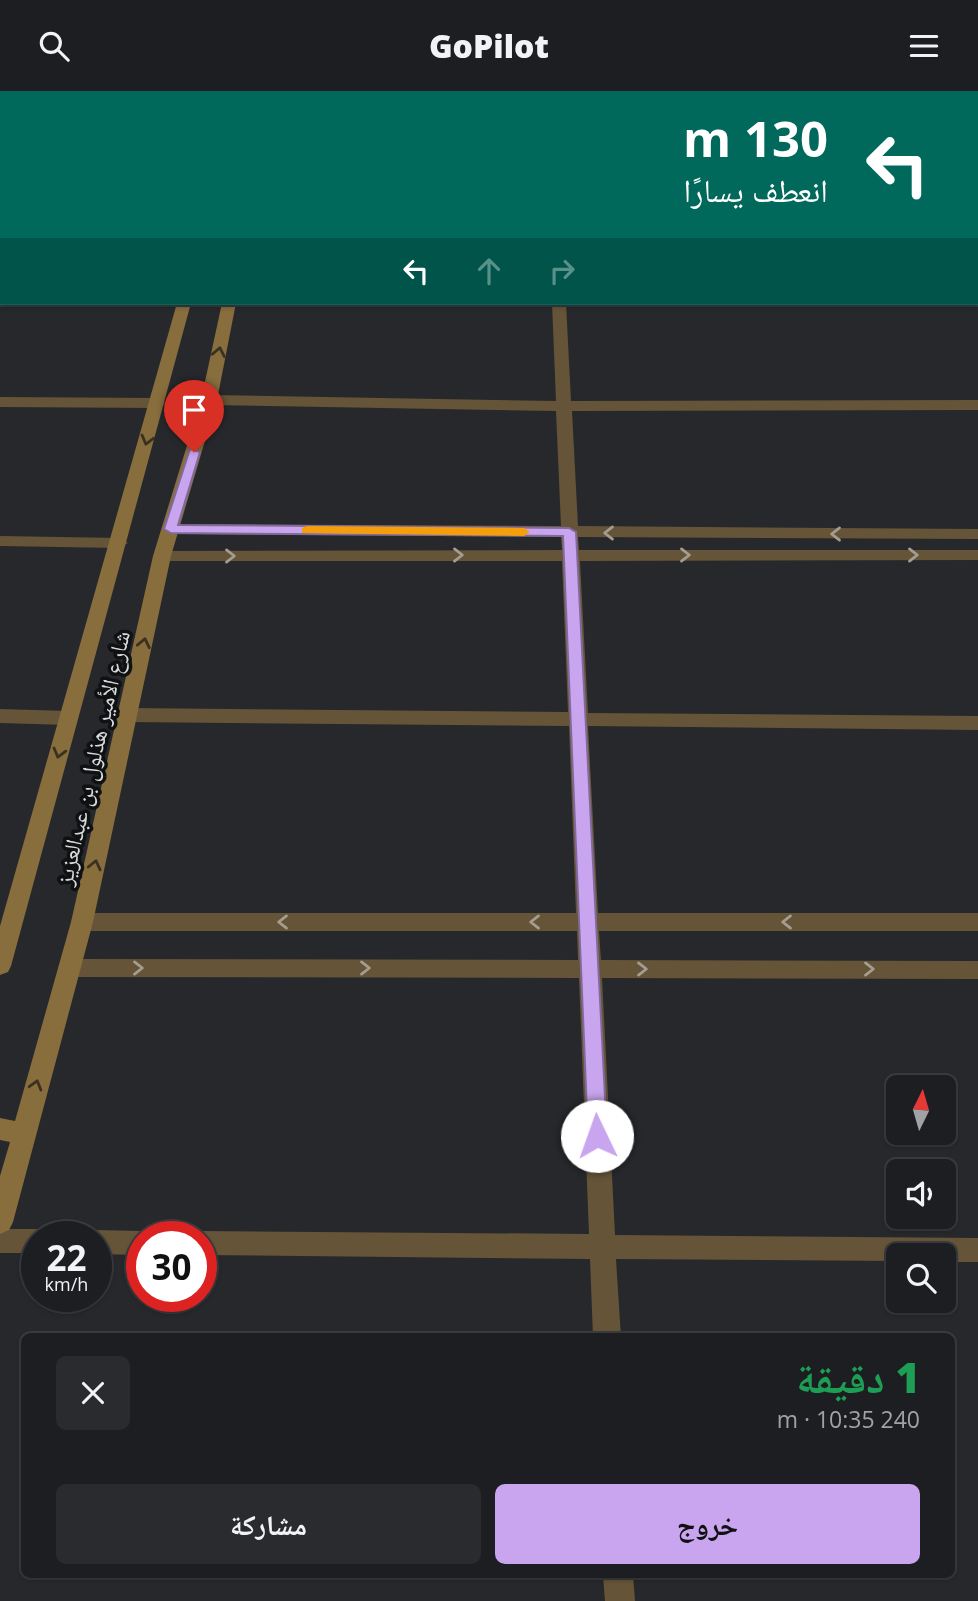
<!DOCTYPE html>
<html lang="ar">
<head>
<meta charset="utf-8">
<style>
	body { margin:0; font-family:"Open Sans","Noto Naskh Arabic",sans-serif; background:#292b2e; color:#f1f3f6; direction:rtl; height:100vh; display:flex; flex-direction:column; font-size:26px; white-space:nowrap }
	* { box-sizing:border-box; margin:0 }
	p { font-size:23px; color:#a0a2a5 }
	.icon { flex:none; width:38px; height:38px; fill:none; stroke:currentColor; stroke-width:2; stroke-linecap:round; stroke-linejoin:round }
	.map { position:relative; flex:1; overflow:hidden; direction:ltr }
	.side { position:absolute; left:21px; top:1242px; width:934px; height:245px; display:flex; flex-direction:column; background:#1c1e21; border-radius:10px; box-shadow:0 2px 5px #0004,0 0 0 2px #3a3c3f; direction:rtl }
	.side>* { flex:none }
	.hud { position:absolute; left:0px; top:0px; width:978px; height:214px; box-shadow:0 2px 5px #0004,0 0 0 2px #3a3c3f; direction:rtl; background:#00695c; color:#fff; overflow:hidden }
	.needle { width:46px; rotate:5deg }
	.fabs { position:absolute; left:886px; top:984px; display:grid; gap:14px }
	.fabs a { display:grid; place-items:center; width:70px; height:70px; border-radius:10px; background:#1c1e21; box-shadow:0 2px 5px #0004,0 0 0 2px #3a3c3f; font-size:35px }
	.speed { position:absolute; left:21px; top:1130px; display:flex; gap:14px; font-size:35px; font-weight:700; text-align:center }
	.speed>* { display:grid; place-content:center; width:91px; height:91px; border-radius:50%; background:#1c1e21; box-shadow:0 2px 5px #0004,0 0 0 2px #3a3c3f; line-height:1 }
	.speed small { font-size:18px; font-weight:400 }
	.speed .limit { border:10px solid #d22; background:#fff; color:#111 }
	.pin { position:absolute; display:grid; place-items:center; width:60px; height:60px; color:#fff; margin:-72px -30px; border-radius:50% 50% 50% 0; rotate:-45deg; box-shadow:0 0 7px #0007 }
	.pin .icon { rotate:45deg }
	.me { position:absolute; width:77px; margin:-38px; rotate:357deg; stroke-linejoin:round; filter:drop-shadow(0 0 5px #0008) }
	.turn { display:flex; align-items:center; gap:24px; height:147px; padding:0 35px; font-size:32px }
	.turn .icon { width:91px; height:91px; stroke-width:2.5 }
	.turn b { display:block; font-size:49px; line-height:60px }
	.lanes { display:flex; align-items:center; height:66px; padding:0 35px; background:#0003; justify-content:center; gap:35px; direction:ltr }
	.lanes .off { opacity:.35 }
	.round { display:grid; place-items:center; flex:none; width:74px; height:74px; border-radius:10px; background:#292b2e }
	.headline { display:flex; align-items:center; justify-content:space-between; height:119px; padding:0 35px }
	h1 { font-size:42px; font-weight:800; line-height:52px; color:#1e9e55 }
	.primary-button { display:flex; gap:14px; margin-top:auto; padding:14px 35px }
	.primary-button a { flex:1; height:80px; border-radius:10px; background:#c8a5ee; color:#111; font-size:28px; font-weight:800; line-height:80px; text-align:center }
	.primary-button a+a { background:#292b2e; color:#f1f3f6 }
	header { display:flex; justify-content:space-between; align-items:center; height:91px; padding:0 35px; background:#1c1e21; font-size:32px; font-weight:800 }
	.map>svg:first-child { display:block }
</style>
</head>
<body>
<header><svg class="icon" aria-label="menu" viewBox="0 0 24 24"><path d="M4 6h16M4 12h16M4 18h16"/></svg>GoPilot<svg class="icon" aria-label="search" viewBox="0 0 24 24"><circle cx="10" cy="10" r="6"/><path d="M15 15l6 6"/></svg></header>
<div class="map">
<svg width="978" height="1510" viewBox="0 0 978 1510">
	<rect width="100%" height="100%" fill="#26282c"/>
	<g fill="none" stroke-linecap="round" stroke-linejoin="round">
		<g fill="#655437" fill-rule="evenodd">
			<path d="M 542,0 L 554,0 L 555,2 L 543,2 Z"/>
			<rect x="0" y="13" width="2" height="8"/>
			<rect x="976" y="23" width="2" height="8"/>
			<rect x="0" y="97" width="2" height="8"/>
			<rect x="976" y="188" width="2" height="8"/>
			<rect x="0" y="192" width="2" height="8"/>
			<path d="M 552,212 L 566,212 L 571,310 L 978,309 L 978,319 L 572,320 L 578,435 L 978,438 L 978,448 L 578,446 L 579,459 L 978,459 L 978,469 L 580,470 L 588,622 L 978,625 L 978,639 L 588,635 L 598,822 L 978,822 L 978,840 L 599,840 L 601,869 L 978,870 L 978,888 L 602,887 L 615,1144 L 978,1147 L 978,1171 L 943,1171 L 943,1164 L 898,1164 L 898,1170 L 616,1168 L 621,1246 L 593,1246 L 590,1168 L 201,1164 L 201,1146 L 191,1146 L 201,1140 L 589,1143 L 579,887 L 69,886 L 61,883 L 58,877 L 61,871 L 69,868 L 578,869 L 577,840 L 82,840 L 74,837 L 71,831 L 74,825 L 82,822 L 576,822 L 569,635 L 129,631 L 119,624 L 129,617 L 568,621 L 562,470 L 162,470 L 153,465 L 162,460 L 562,459 L 561,446 L 171,443 L 162,438 L 171,433 L 561,435 L 556,320 L 209,314 L 201,309 L 209,304 L 556,310 Z"/>
			<path d="M 0,306 L 157,307 L 165,312 L 157,317 L 0,316 Z"/>
			<path d="M 0,445 L 119,447 L 128,452 L 119,457 L 0,455 Z"/>
			<path d="M 0,618 L 68,620 L 78,627 L 68,634 L 0,632 Z"/>
			<path d="M 0,1138 L 37,1138 L 46,1141 L 48,1146 L 37,1146 L 37,1162 L 0,1162 Z"/>
			<path d="M 96,1139 L 142,1140 L 152,1146 L 142,1146 L 142,1164 L 96,1163 L 96,1146 L 85,1146 Z"/>
			<path d="M 603,1484 L 633,1484 L 635,1510 L 605,1510 Z"/>
		</g>
		<g fill="#886d3d" fill-rule="evenodd">
			<path d="M 239,0 L 251,0 L 238,2 Z"/>
			<path d="M 270,0 L 282,0 L 269,2 Z"/>
			<path d="M 905,0 L 917,0 L 918,2 L 906,2 Z"/>
			<path d="M 945,0 L 957,0 L 958,2 L 946,2 Z"/>
			<path d="M 976,48 L 978,49 L 978,59 L 976,58 Z"/>
			<rect x="976" y="145" width="2" height="11"/>
			<path d="M 177,212 L 191,212 L 11,875 L 8,881 L 0,884 L 0,835 Z"/>
			<path d="M 222,212 L 236,212 L 217,309 L 171,465 L 93,831 L 13,1131 L 9,1139 L 0,1143 L 0,1085 L 10,1051 L 0,1049 L 0,1027 L 15,1030 L 71,831 L 153,465 L 201,309 Z"/>
		</g>
	</g>
	<defs><path id="oneway-chevron" d="M-2-3.5L2.5 0L-2 3.5" fill="none" stroke-width="1.6" stroke-linecap="round" stroke-linejoin="round" transform="scale(1.75)"/></defs>
	<g stroke="#3a3121">
		<use href="#oneway-chevron" transform="translate(219 261) rotate(-79)"/>
		<use href="#oneway-chevron" transform="translate(147 349) rotate(105)"/>
		<use href="#oneway-chevron" transform="translate(144 552) rotate(-78)"/>
		<use href="#oneway-chevron" transform="translate(59 662) rotate(105)"/>
		<use href="#oneway-chevron" transform="translate(95 774) rotate(-77)"/>
		<use href="#oneway-chevron" transform="translate(36 994) rotate(-74)"/>
	</g>
	<g stroke="#a49d91">
		<use href="#oneway-chevron" transform="translate(609 442) rotate(-180)"/>
		<use href="#oneway-chevron" transform="translate(836 443) rotate(-180)"/>
		<use href="#oneway-chevron" transform="translate(458 464)"/>
		<use href="#oneway-chevron" transform="translate(685 464)"/>
		<use href="#oneway-chevron" transform="translate(913 464)"/>
		<use href="#oneway-chevron" transform="translate(230 465)"/>
		<use href="#oneway-chevron" transform="translate(283 831) rotate(-180)"/>
		<use href="#oneway-chevron" transform="translate(535 831) rotate(-180)"/>
		<use href="#oneway-chevron" transform="translate(787 831) rotate(180)"/>
		<use href="#oneway-chevron" transform="translate(138 877)"/>
		<use href="#oneway-chevron" transform="translate(365 877)"/>
		<use href="#oneway-chevron" transform="translate(642 878)"/>
		<use href="#oneway-chevron" transform="translate(869 878)"/>
	</g>
	<path fill="#c8a5ee" stroke="#826b9b" stroke-width="2" d="M 190,358 L 200,361 L 178,434 L 569,437 L 576,441 L 607,1045 L 604,1051 L 591,1051 L 588,1045 L 563,445 L 171,442 L 164,438 Z"/>
	<path fill="#f59e0b" d="M 307,435 L 524,437 L 530,441 L 524,445 L 302,442 L 302,437 Z"/>
	<g text-anchor="middle" stroke-width="7" stroke-linejoin="round" paint-order="stroke">
		<g font-size="23" fill="#d8d9db" stroke="#101112">
			<text transform="translate(93 667) rotate(-77)" y="8">شارع الأمير هذلول بن عبدالعزيز</text>
		</g>
	</g>
</svg>
<div class="fabs">
<a><svg class="needle" viewBox="-14 -14 28 28"><path d="M0-13l5 13h-10z" fill="#e53935"/><path d="M0 13l5-13h-10z" fill="#a0a2a5"/></svg></a>
<a><svg class="icon" aria-label="sound" viewBox="0 0 24 24"><path d="M4 9h4l5-4v14l-5-4H4zM17 9q2 3 0 6"/></svg></a>
<a><svg class="icon" aria-label="search" viewBox="0 0 24 24"><circle cx="10" cy="10" r="6"/><path d="M15 15l6 6"/></svg></a>
</div>
<div class="speed"><div>22<small>km/h</small></div><div class="limit">30</div></div>
<div class="pin" style="left:194px;top:361px;background:#d93025"><svg class="icon" aria-label="arrive" viewBox="0 0 24 24"><path d="M6 21V4h12l-3 4 3 4H6"/></svg></div>
<svg class="me" style="left:597px;top:1045px" viewBox="-20 -20 40 40"><circle r="19" fill="#fff"/><path d="M0-13L10 11 0 6-10 11z" fill="#c8a5ee"/></svg>
<div class="hud">
<div class="turn"><svg class="icon" aria-label="left" viewBox="0 0 24 24"><path d="M17 20v-9H6M10 6l-5 5 5 5"/></svg><div><b>130 m</b>انعطف يسارًا</div></div>
<div class="lanes"><svg class="icon" aria-label="left" viewBox="0 0 24 24"><path d="M17 20v-9H6M10 6l-5 5 5 5"/></svg><svg class="icon off" aria-label="ahead" viewBox="0 0 24 24"><path d="M12 20V5M6 11l6-6 6 6"/></svg><svg class="icon off" aria-label="right" viewBox="0 0 24 24"><path d="M7 20v-9h11M14 6l5 5-5 5"/></svg></div>
</div>
<section class="side">
<div class="headline"><div><h1>1 دقيقة</h1><p>240 m · 10:35</p></div><a class="round"><svg class="icon" aria-label="close" viewBox="0 0 24 24"><path d="M6 6l12 12M18 6L6 18"/></svg></a></div>
<div class="primary-button"><a>خروج</a><a>مشاركة</a></div>
</section>
</div>
</body>
</html>
